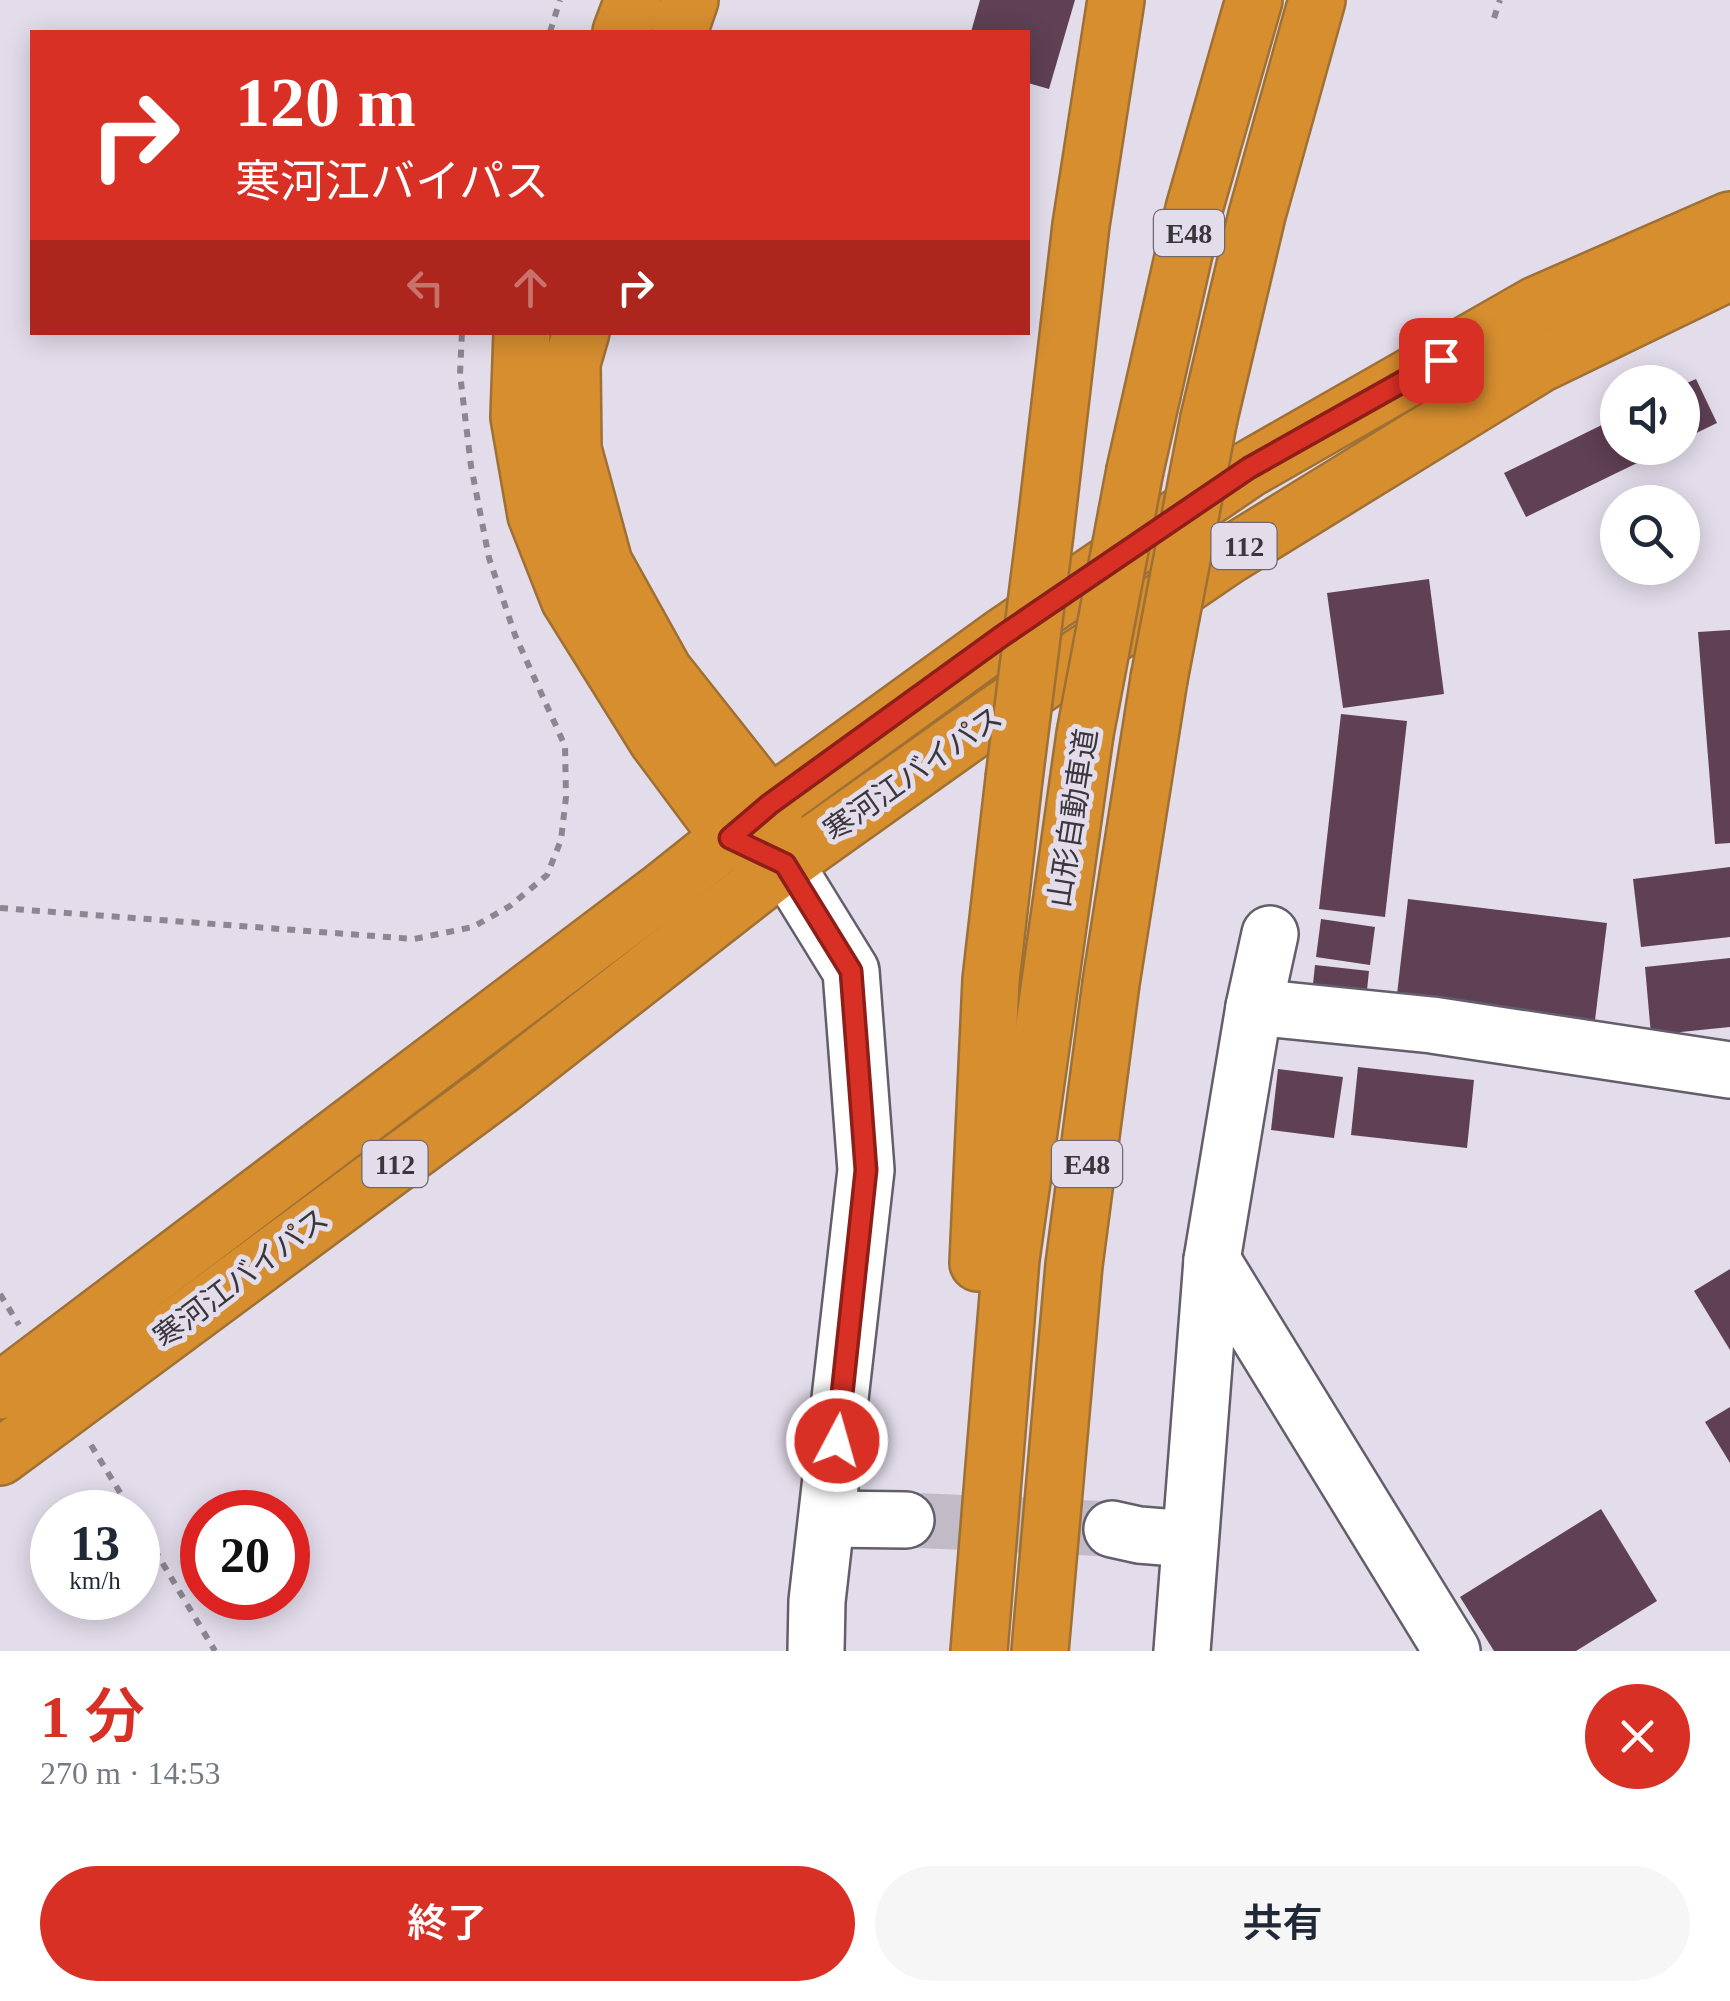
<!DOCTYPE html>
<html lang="ja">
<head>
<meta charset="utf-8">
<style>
	body { margin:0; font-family:"Times New Roman","Noto Sans JP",serif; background:#f6f6f7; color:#1f2937; height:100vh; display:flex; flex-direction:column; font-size:38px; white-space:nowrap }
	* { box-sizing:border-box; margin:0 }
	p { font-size:32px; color:#747a83 }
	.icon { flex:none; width:55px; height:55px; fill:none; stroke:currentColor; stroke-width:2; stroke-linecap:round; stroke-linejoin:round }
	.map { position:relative; height:1651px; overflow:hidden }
	.sheet { display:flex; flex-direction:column; background:#fff; flex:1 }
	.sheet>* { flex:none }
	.guide { position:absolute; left:30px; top:30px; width:1000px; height:305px; border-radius:0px; box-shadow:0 5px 25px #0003; background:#d93025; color:#fff; overflow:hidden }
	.fabs { position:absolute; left:1600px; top:365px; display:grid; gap:20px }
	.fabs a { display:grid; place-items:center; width:100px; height:100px; border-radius:50%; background:#fff; box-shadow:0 5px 25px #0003; font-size:50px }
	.speed { position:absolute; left:30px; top:1490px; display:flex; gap:20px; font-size:50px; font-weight:700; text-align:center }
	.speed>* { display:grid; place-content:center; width:130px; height:130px; border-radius:50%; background:#fff; box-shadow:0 5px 25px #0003; line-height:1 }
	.speed small { font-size:25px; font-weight:400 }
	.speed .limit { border:15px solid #d22; background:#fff; color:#111 }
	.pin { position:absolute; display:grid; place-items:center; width:85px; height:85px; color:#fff; margin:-42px; border-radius:20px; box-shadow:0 5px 15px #0006 }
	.me { position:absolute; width:110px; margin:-55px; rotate:6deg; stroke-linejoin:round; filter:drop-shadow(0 0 8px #0008) }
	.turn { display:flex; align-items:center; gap:35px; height:210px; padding:0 40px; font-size:45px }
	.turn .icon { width:130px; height:130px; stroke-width:2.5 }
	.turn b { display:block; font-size:70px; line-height:85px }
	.lanes { display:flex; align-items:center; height:95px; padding:0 40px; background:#0003; justify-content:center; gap:50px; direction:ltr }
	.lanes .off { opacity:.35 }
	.round { display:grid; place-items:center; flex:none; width:105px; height:105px; border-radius:52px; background:#f6f6f7 }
	.summary { display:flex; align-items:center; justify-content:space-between; height:170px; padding:0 40px }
	h1 { font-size:60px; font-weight:600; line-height:75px; color:#d93025 }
	.button { display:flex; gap:20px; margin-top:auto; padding:20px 40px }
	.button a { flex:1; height:115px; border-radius:60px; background:#d93025; color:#fff; font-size:40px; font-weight:600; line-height:115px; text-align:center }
	.button a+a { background:#f6f6f7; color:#1f2937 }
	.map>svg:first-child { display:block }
</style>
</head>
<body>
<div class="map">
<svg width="1730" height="1651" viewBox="0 0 1730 1651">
	<rect width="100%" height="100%" fill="#e3dceb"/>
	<g fill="#5f4054">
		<path d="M 980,0 L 1075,0 L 1049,89 L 1028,83 L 1028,32 L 971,32 Z"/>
		<path d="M 1696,379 L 1717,423 L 1682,440 L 1682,385 Z"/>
		<path d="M 1618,417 L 1618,448 L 1668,448 L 1526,517 L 1504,473 Z"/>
		<path d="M 1429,579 L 1444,694 L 1343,708 L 1327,593 Z"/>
		<path d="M 1730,630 L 1730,843 L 1715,844 L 1698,632 Z"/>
		<path d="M 1341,714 L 1407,721 L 1385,917 L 1319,909 Z"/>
		<path d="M 1730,867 L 1730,937 L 1641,947 L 1633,879 Z"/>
		<path d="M 1408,899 L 1607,923 L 1594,1028 L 1396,1003 Z"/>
		<path d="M 1321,919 L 1375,927 L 1370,965 L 1316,957 Z"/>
		<path d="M 1730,958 L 1730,1027 L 1651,1035 L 1645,967 Z"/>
		<path d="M 1315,965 L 1369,971 L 1365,1009 L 1311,1003 Z"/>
		<path d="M 1358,1067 L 1474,1080 L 1467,1148 L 1351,1135 Z"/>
		<path d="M 1278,1069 L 1343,1077 L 1334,1138 L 1271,1130 Z"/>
		<path d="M 1730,1269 L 1730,1350 L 1694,1291 Z"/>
		<path d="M 1730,1407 L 1730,1463 L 1705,1422 Z"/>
		<path d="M 1601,1509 L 1657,1601 L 1576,1651 L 1494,1651 L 1460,1597 Z"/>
	</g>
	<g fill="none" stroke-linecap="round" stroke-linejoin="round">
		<path stroke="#c1bbc8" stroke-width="55" stroke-dasharray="55 28" stroke-linecap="butt" d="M 906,1520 L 1112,1529"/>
		<g stroke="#645e6b" stroke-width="60">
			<g id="minor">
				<path d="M 785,864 L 851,971 L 866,1170 L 817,1601 L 816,1651"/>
				<path d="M 1254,1007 L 1432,1025 L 1730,1070"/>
				<path d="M 1212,1260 L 1452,1651"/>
				<path d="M 828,1519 L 906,1520"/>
				<path d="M 1112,1529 L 1139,1535 L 1189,1539"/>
				<path d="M 1182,1651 L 1212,1260 L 1254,1007 L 1270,934"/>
			</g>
		</g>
		<g stroke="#9f7034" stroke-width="60">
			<g id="highway">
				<path d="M 621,32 L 633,0"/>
				<path d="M 679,32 L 690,0"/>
				<path d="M 522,332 L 519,417 L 536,515 L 569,599 L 657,740 L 730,838 L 785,864 L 770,805 L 664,671 L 604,563 L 573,449 L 572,363 L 581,332"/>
				<path d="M 1209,418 L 1257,215 L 1317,0"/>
				<path d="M 1135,470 L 1194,209 L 1254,0"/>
				<path d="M 1045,533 L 1081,225 L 1116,0"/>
				<path d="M 978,1263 L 991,980 L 1014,779"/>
				<path d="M 0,1391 L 662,891 L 770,805 L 1002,637 L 1249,469 L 1536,305 L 1730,220"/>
				<path d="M 0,1457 L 497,1089 L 785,864 L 996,714 L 1228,556 L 1540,364 L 1730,272"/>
				<path d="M 979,1651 L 1011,1259 L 1085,734"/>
				<path d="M 1040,1651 L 1074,1265 L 1111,983 L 1159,679"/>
			</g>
		</g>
		<g stroke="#8b8690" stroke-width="6" stroke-dasharray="8 8" stroke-linecap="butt">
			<path d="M 1494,18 L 1500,0"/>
			<path d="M 550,32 L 560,0"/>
			<path d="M 0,908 L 414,939 L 473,927 L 510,906 L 547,875 L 561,840 L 566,797 L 565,746 L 515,635 L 489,558 L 471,466 L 460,374 L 462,332"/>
			<path d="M 0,1294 L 19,1325"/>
			<path d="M 91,1445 L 132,1512"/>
			<path d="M 138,1522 L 215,1651"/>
		</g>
		<use href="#minor" stroke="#fff" stroke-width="55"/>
		<use href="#highway" stroke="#d68e2f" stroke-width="55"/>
		<g stroke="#9f7034" stroke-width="60" stroke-linecap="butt">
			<g id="highway-bridge">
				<path d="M 1159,679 L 1209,418"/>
				<path d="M 1085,734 L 1135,470"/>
				<path d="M 1014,779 L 1045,533"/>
			</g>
		</g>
		<use href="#highway-bridge" stroke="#d68e2f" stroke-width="55"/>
	</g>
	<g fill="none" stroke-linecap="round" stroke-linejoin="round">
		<g stroke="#8d1f18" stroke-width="25">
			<path id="route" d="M 837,1441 L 866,1170 L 851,971 L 785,864 L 730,838 L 770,804 L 1002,636 L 1249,468 L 1441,360"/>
		</g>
		<use href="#route" stroke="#d93025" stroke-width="18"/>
	</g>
	<g text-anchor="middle" stroke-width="10" stroke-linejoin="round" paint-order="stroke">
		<g fill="#e3dceb" stroke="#6c6870" stroke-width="2.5">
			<rect x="1154" y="210" width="70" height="46" rx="8"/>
			<rect x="1211.5" y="523" width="65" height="46" rx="8"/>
			<rect x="362.5" y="1141" width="65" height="46" rx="8"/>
			<rect x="1052" y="1141" width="70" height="46" rx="8"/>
		</g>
		<g font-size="28" font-weight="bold" fill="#39373c">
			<text x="1189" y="243">E48</text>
			<text x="1244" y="556">112</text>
			<text x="395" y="1174">112</text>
			<text x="1087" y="1174">E48</text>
		</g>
		<g font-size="30" fill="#39373c" stroke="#e3dceb">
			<text transform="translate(913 774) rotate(-35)" y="10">寒河江バイパス</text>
			<text transform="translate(1073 818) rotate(-81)" y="10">山形自動車道</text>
			<text transform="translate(241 1278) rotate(-37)" y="10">寒河江バイパス</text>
		</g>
	</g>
</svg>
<div class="fabs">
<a><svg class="icon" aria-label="sound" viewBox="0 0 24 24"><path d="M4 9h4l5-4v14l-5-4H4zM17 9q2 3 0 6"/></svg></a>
<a><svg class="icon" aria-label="search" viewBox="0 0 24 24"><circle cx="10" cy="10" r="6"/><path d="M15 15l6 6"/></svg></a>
</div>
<div class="speed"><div>13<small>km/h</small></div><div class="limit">20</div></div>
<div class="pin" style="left:1441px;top:360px;background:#d93025"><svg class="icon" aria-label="arrive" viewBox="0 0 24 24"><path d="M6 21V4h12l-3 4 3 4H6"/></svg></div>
<svg class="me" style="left:837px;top:1441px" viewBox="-20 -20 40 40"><circle r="17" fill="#d93025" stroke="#fff" stroke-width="3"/><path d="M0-11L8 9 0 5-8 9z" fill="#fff"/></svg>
<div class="guide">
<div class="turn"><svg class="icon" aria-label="right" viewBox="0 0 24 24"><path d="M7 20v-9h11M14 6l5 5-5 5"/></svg><div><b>120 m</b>寒河江バイパス</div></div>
<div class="lanes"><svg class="icon off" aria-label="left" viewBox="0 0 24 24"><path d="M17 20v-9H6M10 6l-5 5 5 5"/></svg><svg class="icon off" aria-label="ahead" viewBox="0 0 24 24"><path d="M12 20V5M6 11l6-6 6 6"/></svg><svg class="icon" aria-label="right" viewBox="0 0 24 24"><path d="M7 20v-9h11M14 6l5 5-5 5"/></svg></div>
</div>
</div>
<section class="sheet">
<div class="summary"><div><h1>1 分</h1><p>270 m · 14:53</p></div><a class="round" style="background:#d93025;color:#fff"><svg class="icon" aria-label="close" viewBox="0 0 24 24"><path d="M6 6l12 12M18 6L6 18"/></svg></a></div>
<div class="button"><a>終了</a><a>共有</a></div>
</section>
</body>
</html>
